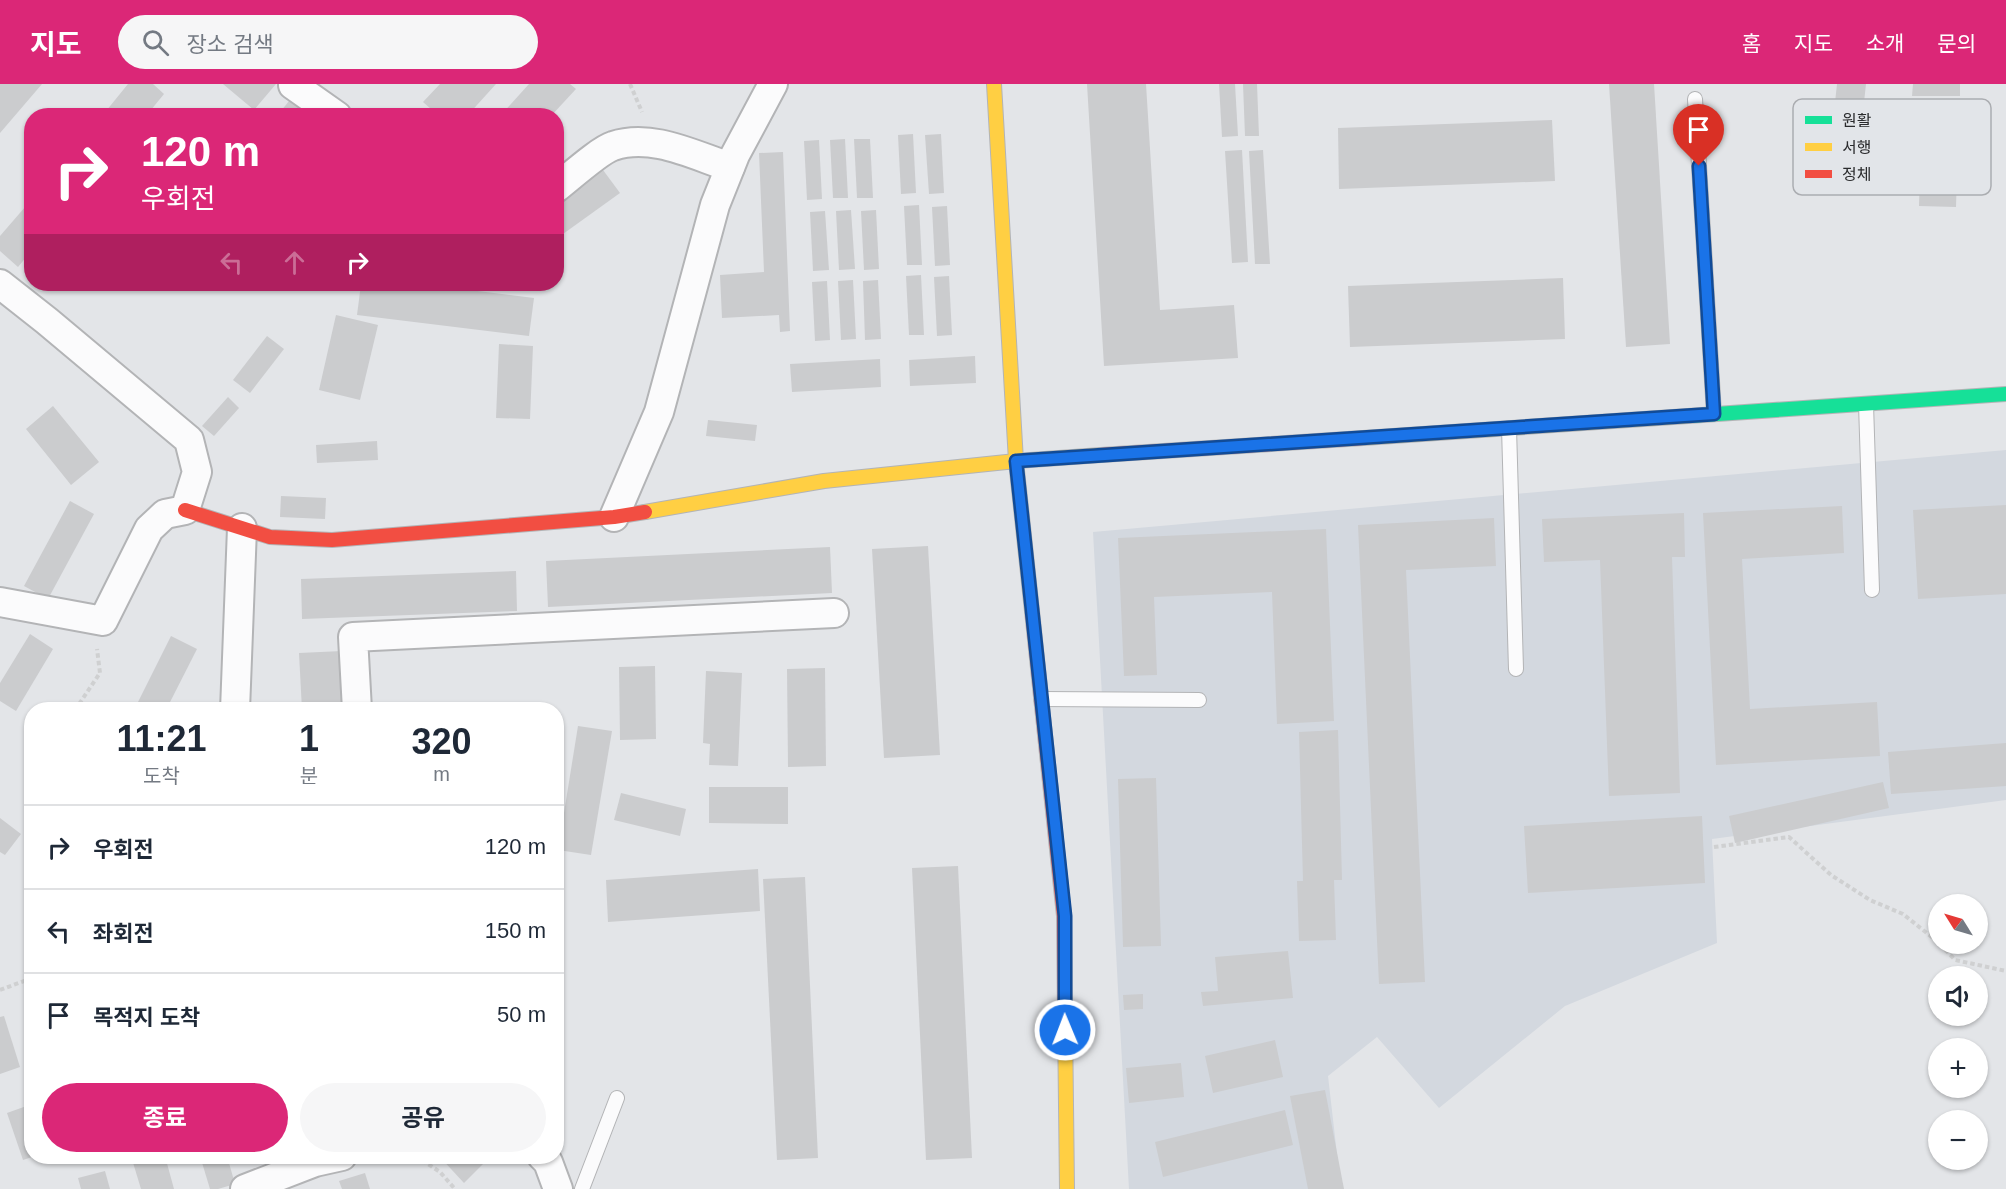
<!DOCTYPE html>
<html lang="ko">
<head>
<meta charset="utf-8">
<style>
	body { margin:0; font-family:Helvetica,"Noto Sans KR",sans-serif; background:#f6f6f7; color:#1f2937; height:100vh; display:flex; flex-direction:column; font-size:22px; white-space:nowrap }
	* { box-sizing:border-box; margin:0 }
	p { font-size:20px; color:#747a83 }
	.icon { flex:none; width:33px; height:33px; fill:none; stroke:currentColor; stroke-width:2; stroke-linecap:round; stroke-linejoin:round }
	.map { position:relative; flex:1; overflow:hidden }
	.drawer { position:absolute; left:24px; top:618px; width:540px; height:462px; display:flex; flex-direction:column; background:#fff; border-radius:24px; box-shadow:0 2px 4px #0004 }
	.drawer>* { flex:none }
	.top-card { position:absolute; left:24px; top:24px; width:540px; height:183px; border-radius:24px; box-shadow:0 2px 4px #0004; background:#db2777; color:#fff; overflow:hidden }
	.needle { width:39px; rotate:307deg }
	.buttons { position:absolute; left:1928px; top:810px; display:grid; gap:12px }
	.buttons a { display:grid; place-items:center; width:60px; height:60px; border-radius:50%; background:#fff; box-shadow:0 2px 4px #0004; font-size:30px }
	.pin { position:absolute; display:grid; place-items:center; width:51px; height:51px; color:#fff; margin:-62px -26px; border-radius:50% 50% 50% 0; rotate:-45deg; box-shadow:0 0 6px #0007 }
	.pin .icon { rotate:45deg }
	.me { position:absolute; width:66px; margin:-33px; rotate:359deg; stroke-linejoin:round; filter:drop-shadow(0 0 4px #0008) }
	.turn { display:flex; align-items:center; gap:21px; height:126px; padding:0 18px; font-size:27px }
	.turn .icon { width:78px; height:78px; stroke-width:2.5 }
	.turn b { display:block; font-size:42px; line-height:51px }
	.lanes { display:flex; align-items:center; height:57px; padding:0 18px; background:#0003; justify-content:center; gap:30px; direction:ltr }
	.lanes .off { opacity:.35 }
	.eta { display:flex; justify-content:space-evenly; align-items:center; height:102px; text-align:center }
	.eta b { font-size:36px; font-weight:700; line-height:42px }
	.cta { display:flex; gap:12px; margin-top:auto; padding:12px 18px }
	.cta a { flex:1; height:69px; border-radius:36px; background:#db2777; color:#fff; font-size:24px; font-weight:700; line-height:69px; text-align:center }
	.cta a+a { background:#f6f6f7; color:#1f2937 }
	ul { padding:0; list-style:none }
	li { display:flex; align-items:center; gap:18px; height:84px; padding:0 18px; border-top:2px solid #e0e1e3 }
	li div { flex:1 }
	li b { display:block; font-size:22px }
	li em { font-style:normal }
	header { display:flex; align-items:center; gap:36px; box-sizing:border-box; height:84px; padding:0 30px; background:#db2777; color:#fff }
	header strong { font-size:28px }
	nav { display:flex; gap:33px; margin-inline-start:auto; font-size:21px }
	.search { width:420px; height:54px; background:#f6f6f7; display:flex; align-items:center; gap:15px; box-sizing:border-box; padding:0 21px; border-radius:33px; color:#747a83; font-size:22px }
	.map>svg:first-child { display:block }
</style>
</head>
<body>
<header>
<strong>지도</strong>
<div class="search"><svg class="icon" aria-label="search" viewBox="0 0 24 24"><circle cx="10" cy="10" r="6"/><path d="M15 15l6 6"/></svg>장소 검색</div>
<nav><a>홈</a><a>지도</a><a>소개</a><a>문의</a></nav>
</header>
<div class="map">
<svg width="2006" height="1105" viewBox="0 0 2006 1105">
	<rect width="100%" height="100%" fill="#e3e5e8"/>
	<path fill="#d3d8df" d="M 2006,366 L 2006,716 L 1712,755 L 1717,859 L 1565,922 L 1439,1024 L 1377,953 L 1328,992 L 1341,1105 L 1129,1105 L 1093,448 Z"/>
	<g fill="#cbccce">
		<path d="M 0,0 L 42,0 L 0,49 Z"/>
		<path d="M 128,0 L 153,0 L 164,10 L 146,32 L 102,32 Z"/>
		<path d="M 223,0 L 276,0 L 254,26 Z"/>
		<path d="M 440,0 L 496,0 L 467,32 L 439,32 L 423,18 Z"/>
		<path d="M 529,0 L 570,0 L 576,5 L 551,32 L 500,32 Z"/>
		<path d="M 1087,0 L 1146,0 L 1160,226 L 1234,221 L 1238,274 L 1104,282 Z"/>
		<path d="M 1219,0 L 1235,0 L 1238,52 L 1222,53 Z"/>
		<path d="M 1243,0 L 1257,0 L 1259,52 L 1245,52 Z"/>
		<path d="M 1609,0 L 1654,0 L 1670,260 L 1626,263 Z"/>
		<path d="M 1837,0 L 1866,0 L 1858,73 L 1900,77 L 1897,110 L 1826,102 Z"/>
		<path d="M 1913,0 L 1960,0 L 1960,12 L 1912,12 Z"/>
		<path d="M 293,12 L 317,32 L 277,32 Z"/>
		<path d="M 1922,22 L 1959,23 L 1956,123 L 1919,122 Z"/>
		<path d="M 1552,36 L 1555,97 L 1339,105 L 1338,44 Z"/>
		<path d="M 913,50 L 916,109 L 901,110 L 898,51 Z"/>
		<path d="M 941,50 L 944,109 L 929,110 L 925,51 Z"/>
		<path d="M 845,55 L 848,114 L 833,114 L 830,56 Z"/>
		<path d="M 854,55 L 870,55 L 873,114 L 857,114 Z"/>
		<path d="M 819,56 L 822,115 L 807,116 L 804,57 Z"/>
		<path d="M 1242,66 L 1248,178 L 1232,179 L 1225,67 Z"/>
		<path d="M 1263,66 L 1270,180 L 1255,180 L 1249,67 Z"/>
		<path d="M 783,68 L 790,247 L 780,248 L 779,231 L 722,234 L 720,191 L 764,188 L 759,69 Z"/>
		<path d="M 603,86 L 620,109 L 556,155 L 556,119 Z"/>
		<path d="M 32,115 L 32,166 L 18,183 L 0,167 L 0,152 Z"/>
		<path d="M 919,121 L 922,181 L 907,181 L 904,122 Z"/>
		<path d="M 947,122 L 950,181 L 935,182 L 932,123 Z"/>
		<path d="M 851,126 L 855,185 L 839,186 L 836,127 Z"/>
		<path d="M 876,126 L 879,185 L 864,186 L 861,127 Z"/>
		<path d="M 825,127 L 829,186 L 813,187 L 810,128 Z"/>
		<path d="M 921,191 L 924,251 L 909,251 L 906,192 Z"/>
		<path d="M 949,192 L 952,251 L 937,252 L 934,193 Z"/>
		<path d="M 1563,194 L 1565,255 L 1350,263 L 1348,202 Z"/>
		<path d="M 853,196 L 856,255 L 841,256 L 838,197 Z"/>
		<path d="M 878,196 L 881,255 L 865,256 L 863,197 Z"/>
		<path d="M 827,197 L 830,256 L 815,257 L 812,198 Z"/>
		<path d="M 361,200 L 421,200 L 534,214 L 529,252 L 357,231 Z"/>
		<path d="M 336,231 L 378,241 L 360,316 L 319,306 Z"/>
		<path d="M 267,252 L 284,265 L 250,309 L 233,296 Z"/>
		<path d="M 499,260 L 533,262 L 530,335 L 496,334 Z"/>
		<path d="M 975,272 L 976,299 L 910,302 L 909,276 Z"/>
		<path d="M 880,275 L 881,303 L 792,308 L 790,280 Z"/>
		<path d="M 228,313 L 239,324 L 214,352 L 202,342 Z"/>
		<path d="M 53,322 L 99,378 L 71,401 L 26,345 Z"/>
		<path d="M 708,336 L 757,341 L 755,357 L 706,352 Z"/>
		<path d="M 377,357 L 378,376 L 317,379 L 316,361 Z"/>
		<path d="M 281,412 L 326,414 L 325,435 L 280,433 Z"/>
		<path d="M 70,417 L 94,430 L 48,515 L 24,502 Z"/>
		<path d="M 2006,421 L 2006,510 L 1918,515 L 1913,426 Z"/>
		<path d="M 1842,422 L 1844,469 L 1742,475 L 1750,625 L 1877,618 L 1880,672 L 1716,681 L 1703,429 Z"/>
		<path d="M 1684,429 L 1685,473 L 1672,473 L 1680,709 L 1609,712 L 1600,476 L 1544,478 L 1542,435 Z"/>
		<path d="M 1494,434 L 1496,482 L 1406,486 L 1425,898 L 1379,900 L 1358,441 Z"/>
		<path d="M 1326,445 L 1334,637 L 1277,640 L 1272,508 L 1154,513 L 1157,591 L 1124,592 L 1118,454 Z"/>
		<path d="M 928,462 L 940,671 L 884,674 L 872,465 Z"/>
		<path d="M 830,463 L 832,509 L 548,523 L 546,477 Z"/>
		<path d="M 516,487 L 517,527 L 302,535 L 301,495 Z"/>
		<path d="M 30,550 L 53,565 L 16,627 L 0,617 L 0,599 Z"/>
		<path d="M 171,552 L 197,565 L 166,626 L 134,626 Z"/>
		<path d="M 342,567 L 345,626 L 302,626 L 299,569 Z"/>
		<path d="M 655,582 L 656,655 L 620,656 L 619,583 Z"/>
		<path d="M 825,584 L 826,682 L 788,683 L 787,585 Z"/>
		<path d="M 706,587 L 742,589 L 738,682 L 709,681 L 710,660 L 703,659 Z"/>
		<path d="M 578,642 L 612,647 L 591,771 L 558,766 Z"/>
		<path d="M 1338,646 L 1342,796 L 1334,796 L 1336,856 L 1299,857 L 1297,797 L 1303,797 L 1299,648 Z"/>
		<path d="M 2006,659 L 2006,702 L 1891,710 L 1888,668 Z"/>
		<path d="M 1156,694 L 1161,862 L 1123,863 L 1118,695 Z"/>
		<path d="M 1883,698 L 1889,724 L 1735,759 L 1729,732 Z"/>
		<path d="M 709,703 L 788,703 L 788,740 L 709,739 Z"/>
		<path d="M 621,709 L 686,725 L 680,752 L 614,736 Z"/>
		<path d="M 1702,732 L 1705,799 L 1528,809 L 1524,742 Z"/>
		<path d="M 0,734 L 21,750 L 5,771 L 0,768 Z"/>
		<path d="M 958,782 L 972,1074 L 926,1076 L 912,784 Z"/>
		<path d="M 758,785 L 760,827 L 608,838 L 606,796 Z"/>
		<path d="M 805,793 L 818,1074 L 777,1076 L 763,795 Z"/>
		<path d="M 1288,867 L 1293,914 L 1203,922 L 1201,908 L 1218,907 L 1215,873 Z"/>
		<path d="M 1143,910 L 1143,925 L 1124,926 L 1123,911 Z"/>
		<path d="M 4,932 L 20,983 L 0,990 L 0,933 Z"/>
		<path d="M 1275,956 L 1283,993 L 1213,1009 L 1205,972 Z"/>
		<path d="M 1181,979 L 1184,1013 L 1129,1019 L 1126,984 Z"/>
		<path d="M 1325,1006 L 1344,1105 L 1308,1105 L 1290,1012 Z"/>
		<path d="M 32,1020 L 32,1073 L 23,1076 L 7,1029 Z"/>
		<path d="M 1285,1026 L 1293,1061 L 1163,1093 L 1155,1058 Z"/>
		<path d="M 131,1072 L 165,1072 L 174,1105 L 141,1105 Z"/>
		<path d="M 200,1072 L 227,1072 L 235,1100 L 218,1105 L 210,1105 Z"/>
		<path d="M 265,1072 L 291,1072 L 269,1085 Z"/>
		<path d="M 439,1072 L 491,1072 L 464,1099 Z"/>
		<path d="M 105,1087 L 110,1105 L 81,1105 L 78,1094 Z"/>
		<path d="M 365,1089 L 370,1105 L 342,1105 L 339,1097 Z"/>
	</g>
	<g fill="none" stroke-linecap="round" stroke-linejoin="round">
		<g stroke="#b3b4b6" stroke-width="16">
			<g id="lane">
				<path d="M 1695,15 L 1714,330"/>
				<path d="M 1866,320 L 1872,506"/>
				<path d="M 1509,344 L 1516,585"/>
				<path d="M 1041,615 L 1199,616"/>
				<path d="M 582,1105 L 617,1014"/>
			</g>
		</g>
		<g stroke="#b3b4b6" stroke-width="32">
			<g id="street">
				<path d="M 293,1 L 337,32"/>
				<path d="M 556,104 C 569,94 600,66 613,62 C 652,49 693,71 730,83"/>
				<path d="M 0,200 L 47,237 L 189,356 L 197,388 L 185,426 L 165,430 L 149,445 L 103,537 L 0,518"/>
				<path d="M 614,433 L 659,328 L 715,121 L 735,71 L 773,0"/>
				<path d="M 235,626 L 242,444"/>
				<path d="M 357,626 L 353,553 L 834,529"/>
				<path d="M 542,1072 L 548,1078 L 558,1105"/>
				<path d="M 245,1105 L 315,1078 L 342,1072"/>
			</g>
		</g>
		<g stroke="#b3b4b6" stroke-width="16">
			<path id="fast" d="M 1688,332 L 2006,310"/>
		</g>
		<g stroke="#b3b4b6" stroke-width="16">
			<g id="slow">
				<path d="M 994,0 L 1016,377 L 1101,371"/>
				<path d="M 1363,354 L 1688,332"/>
				<path d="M 645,428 L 824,397 L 1016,377 L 1032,527"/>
				<path d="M 1065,936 L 1067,1105"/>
			</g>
		</g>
		<g stroke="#b3b4b6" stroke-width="16">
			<g id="jam">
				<path d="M 1101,371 L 1363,354"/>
				<path d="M 185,426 L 270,453 L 332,456 L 614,433 L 645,428"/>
				<path d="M 1032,527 L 1064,832 L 1065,936"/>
			</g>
		</g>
		<g stroke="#cfd0d1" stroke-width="4" stroke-dasharray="4.5 3" stroke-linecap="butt">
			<path d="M 630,0 L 642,28"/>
			<path d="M 75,626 L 100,589 L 97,565"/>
			<path d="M 1714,763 L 1789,753 L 1831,791 L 1870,816 L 1903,830 L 1938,858"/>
			<path d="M 32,821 L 28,826 L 32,832"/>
			<path d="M 1940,860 L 1955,876 L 2006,887"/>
			<path d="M 0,906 L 32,894"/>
			<path d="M 416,1072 L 440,1088 L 455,1105"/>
		</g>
		<use href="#lane" stroke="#fbfbfc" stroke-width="14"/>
		<use href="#street" stroke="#fbfbfc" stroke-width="28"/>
		<use href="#fast" stroke="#16e098" stroke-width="14"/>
		<use href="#slow" stroke="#ffcf43" stroke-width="14"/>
		<use href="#jam" stroke="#f24e42" stroke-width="14"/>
	</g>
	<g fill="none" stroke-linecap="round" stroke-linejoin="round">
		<g stroke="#114b97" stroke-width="15">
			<path id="route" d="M 1065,946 L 1065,832 L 1016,377 L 1714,330 L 1699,82"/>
		</g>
		<use href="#route" stroke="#1a73e8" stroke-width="10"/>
	</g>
	<rect x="1793" y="15" width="198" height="96" rx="9" fill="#e2e5e9" stroke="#abadb1" stroke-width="1.5"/>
	<rect x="1805" y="32" width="27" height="8" fill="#16e098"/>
	<rect x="1805" y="59" width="27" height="8" fill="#ffcf43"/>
	<rect x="1805" y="86" width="27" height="8" fill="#f24e42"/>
	<g font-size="16" fill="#2a2b2d">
		<text x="1842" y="42">원활</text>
		<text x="1842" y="69">서행</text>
		<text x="1842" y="96">정체</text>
	</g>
</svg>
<div class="buttons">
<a><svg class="needle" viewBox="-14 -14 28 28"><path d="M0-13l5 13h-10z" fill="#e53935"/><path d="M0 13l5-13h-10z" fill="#747a83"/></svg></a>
<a><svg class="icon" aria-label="sound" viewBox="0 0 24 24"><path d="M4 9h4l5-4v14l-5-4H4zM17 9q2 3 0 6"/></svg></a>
<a>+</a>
<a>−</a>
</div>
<div class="pin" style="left:1699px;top:82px;background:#d93025"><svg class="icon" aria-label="arrive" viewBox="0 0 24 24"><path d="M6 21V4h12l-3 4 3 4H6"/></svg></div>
<svg class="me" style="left:1065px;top:946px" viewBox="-20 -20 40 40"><circle r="17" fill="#1a73e8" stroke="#fff" stroke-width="3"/><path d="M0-11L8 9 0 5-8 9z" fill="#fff"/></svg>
<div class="top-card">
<div class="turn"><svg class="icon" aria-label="right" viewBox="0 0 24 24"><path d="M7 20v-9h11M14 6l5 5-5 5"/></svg><div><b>120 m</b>우회전</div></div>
<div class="lanes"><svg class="icon off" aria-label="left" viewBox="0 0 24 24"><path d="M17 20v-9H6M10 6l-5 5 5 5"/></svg><svg class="icon off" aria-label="ahead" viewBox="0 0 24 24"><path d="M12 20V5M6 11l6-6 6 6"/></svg><svg class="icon" aria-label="right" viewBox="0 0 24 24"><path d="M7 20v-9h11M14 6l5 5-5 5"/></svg></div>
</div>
<section class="drawer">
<div class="eta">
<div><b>11:21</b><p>도착</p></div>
<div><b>1</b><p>분</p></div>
<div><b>320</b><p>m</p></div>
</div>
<ul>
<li><svg class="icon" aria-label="right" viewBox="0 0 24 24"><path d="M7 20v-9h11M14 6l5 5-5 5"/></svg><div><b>우회전</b></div><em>120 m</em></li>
<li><svg class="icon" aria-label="left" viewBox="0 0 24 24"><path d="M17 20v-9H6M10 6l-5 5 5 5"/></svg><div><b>좌회전</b></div><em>150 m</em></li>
<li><svg class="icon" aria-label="arrive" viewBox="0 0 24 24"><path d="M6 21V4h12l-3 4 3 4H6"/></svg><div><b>목적지 도착</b></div><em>50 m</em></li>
</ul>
<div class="cta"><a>종료</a><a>공유</a></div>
</section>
</div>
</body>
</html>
